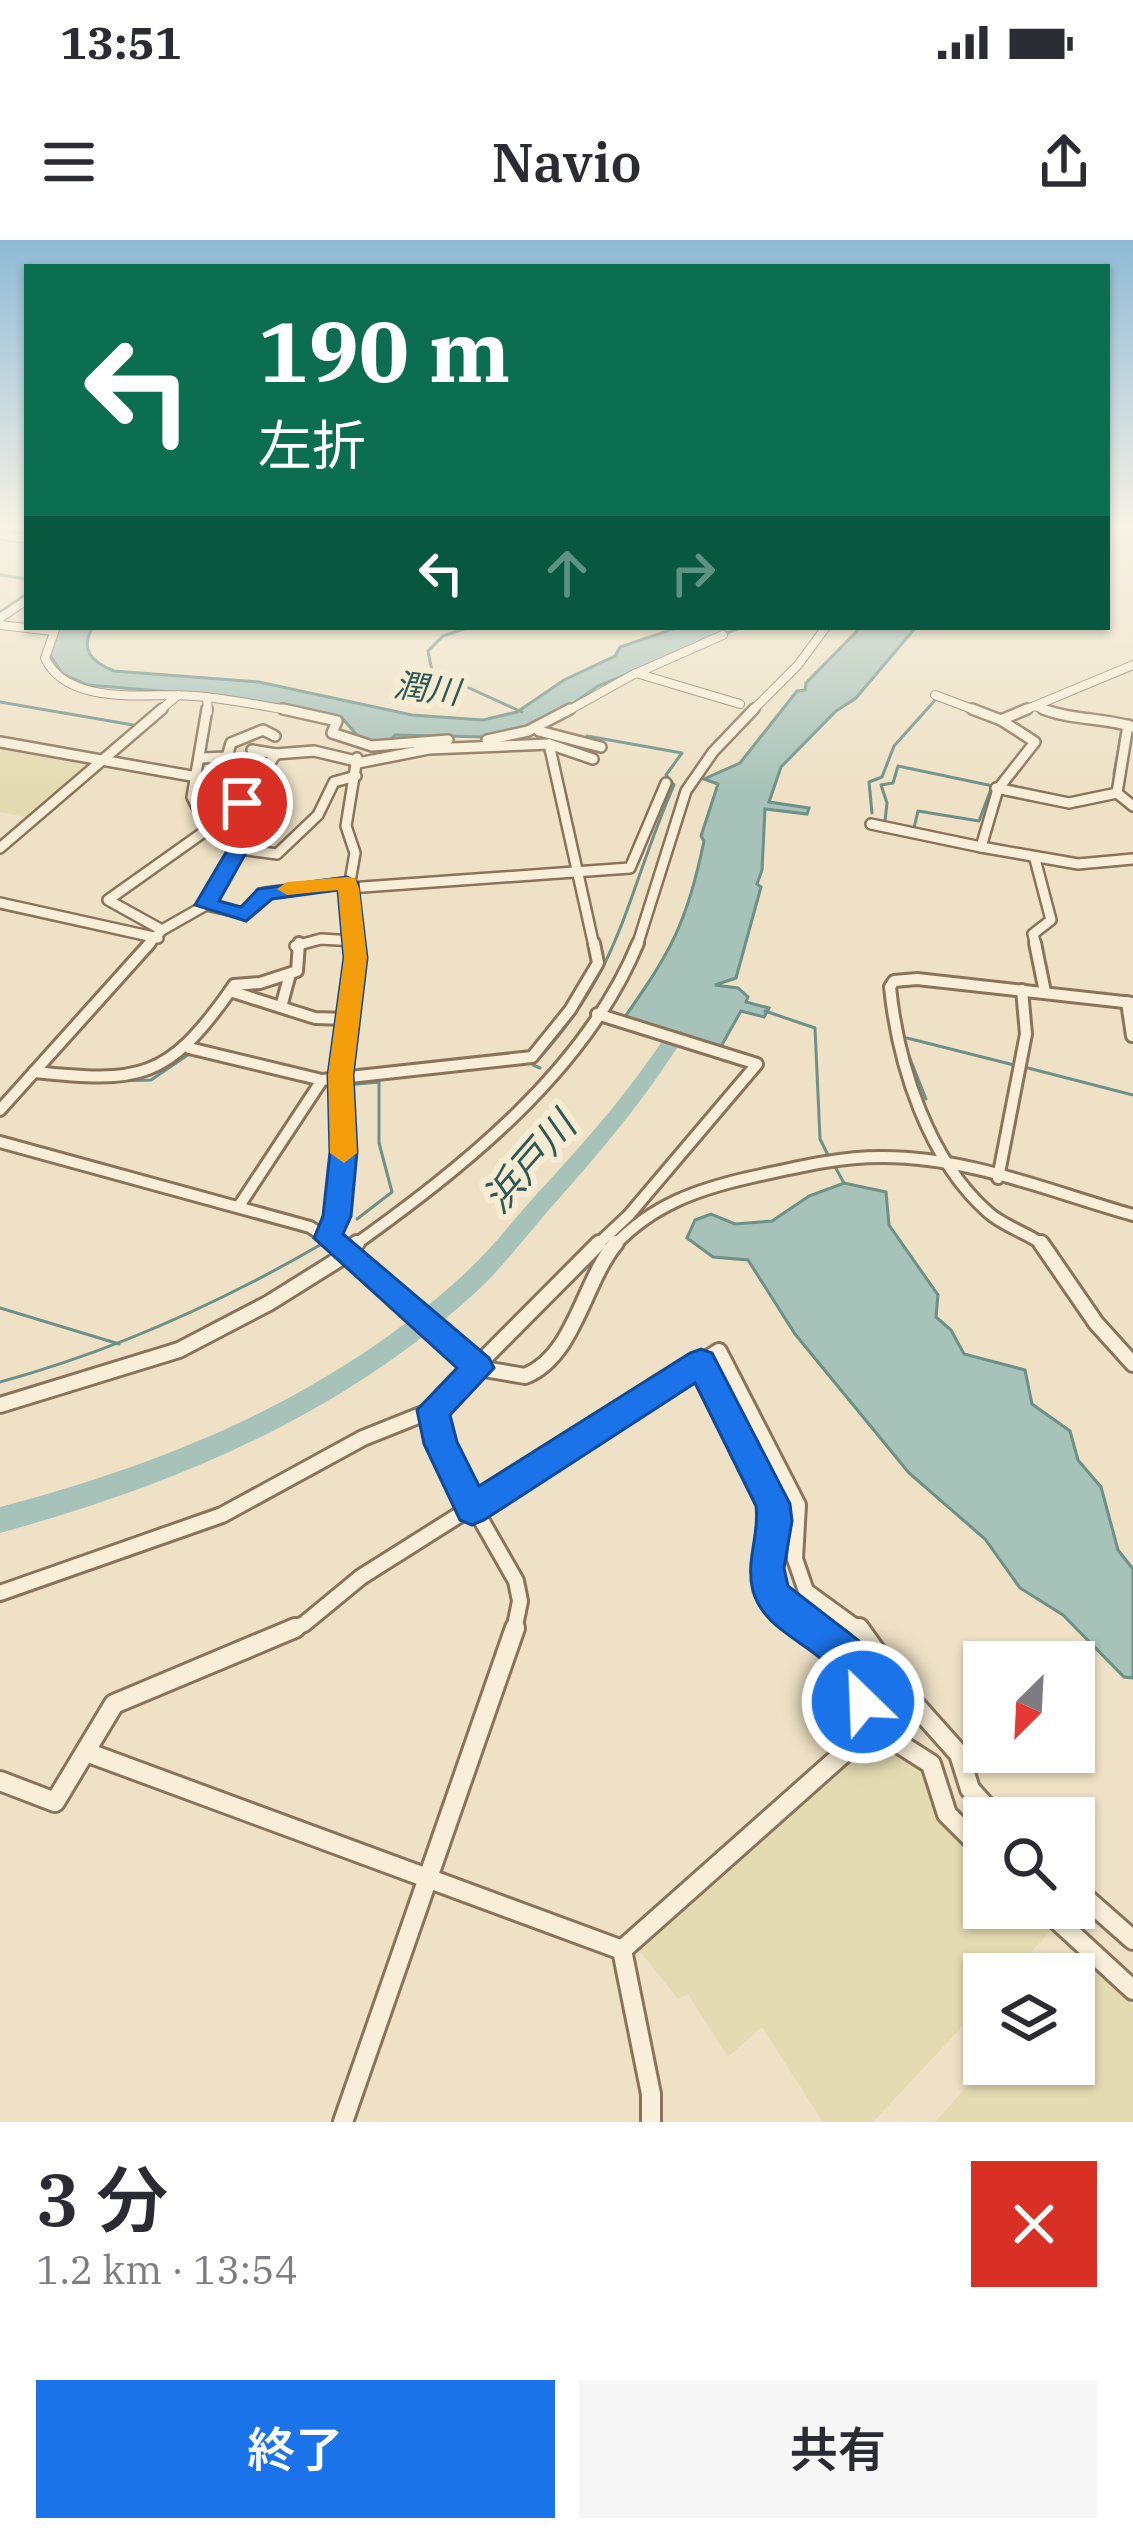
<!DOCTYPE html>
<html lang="ja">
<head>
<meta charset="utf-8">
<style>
	body { margin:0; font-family:"IBM Plex Serif","Noto Sans JP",serif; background:#f7f7f7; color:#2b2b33; height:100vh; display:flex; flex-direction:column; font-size:45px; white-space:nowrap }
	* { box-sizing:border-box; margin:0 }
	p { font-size:39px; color:#7c7c81 }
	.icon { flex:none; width:66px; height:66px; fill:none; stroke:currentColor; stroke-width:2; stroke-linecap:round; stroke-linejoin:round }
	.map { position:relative; height:1882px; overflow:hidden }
	.panel { display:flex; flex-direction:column; background:#fff; flex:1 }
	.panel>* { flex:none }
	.guide { position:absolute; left:24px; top:24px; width:1086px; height:366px; border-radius:0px; box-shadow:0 3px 9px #0004; background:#0b6e4f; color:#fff; overflow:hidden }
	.needle { width:78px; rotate:204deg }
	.tools { position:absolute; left:963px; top:1401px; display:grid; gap:24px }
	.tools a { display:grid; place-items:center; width:132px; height:132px; border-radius:0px; background:#fff; box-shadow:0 3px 9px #0004; font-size:60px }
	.pin { position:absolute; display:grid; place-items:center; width:102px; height:102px; color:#fff; margin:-51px; border:6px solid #fff; border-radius:50%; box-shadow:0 3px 12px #0007 }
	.me { position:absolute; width:132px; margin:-66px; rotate:336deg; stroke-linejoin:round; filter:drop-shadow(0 0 9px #0008) }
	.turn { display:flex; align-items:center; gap:42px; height:252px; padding:0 36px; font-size:54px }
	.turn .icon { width:156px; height:156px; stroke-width:2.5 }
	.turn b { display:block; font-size:84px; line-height:102px }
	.lanes { display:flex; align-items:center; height:114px; padding:0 36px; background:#0003; justify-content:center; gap:60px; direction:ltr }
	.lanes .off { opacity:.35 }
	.round { display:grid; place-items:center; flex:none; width:126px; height:126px; border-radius:0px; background:#f7f7f7 }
	.summary { display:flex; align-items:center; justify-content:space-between; height:204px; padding:0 36px }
	h1 { font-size:72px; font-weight:600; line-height:90px }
	.action { display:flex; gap:24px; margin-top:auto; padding:24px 36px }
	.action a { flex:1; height:138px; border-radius:0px; background:#1a73e8; color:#fff; font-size:48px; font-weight:600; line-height:138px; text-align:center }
	.action a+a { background:#f7f7f7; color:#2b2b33 }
	.status { display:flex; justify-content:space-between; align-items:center; height:84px; padding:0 60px; background:#fff; direction:ltr }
	.status svg { height:33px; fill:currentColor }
	header { display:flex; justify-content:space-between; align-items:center; height:156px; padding:0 36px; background:#fff; font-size:54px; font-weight:600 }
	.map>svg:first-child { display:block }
</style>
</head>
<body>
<div class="status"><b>13:51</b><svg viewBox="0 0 49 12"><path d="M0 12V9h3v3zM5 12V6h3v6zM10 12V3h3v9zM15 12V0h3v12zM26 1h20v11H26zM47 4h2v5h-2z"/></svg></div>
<header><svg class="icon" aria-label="menu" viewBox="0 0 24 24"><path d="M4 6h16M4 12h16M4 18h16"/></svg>Navio<svg class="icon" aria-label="share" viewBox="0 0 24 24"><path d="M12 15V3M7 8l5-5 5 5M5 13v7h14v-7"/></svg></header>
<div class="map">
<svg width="1133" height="1882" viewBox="0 0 1133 1882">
	<rect width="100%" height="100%" fill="#eee1c5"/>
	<g fill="#e4dbb2">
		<path d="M 9,504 L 98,521 L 30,578 L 0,572 L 0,512 Z"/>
		<path d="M 876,1498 L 899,1519 L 927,1533 L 938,1577 L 984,1620 L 984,1668 L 1035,1668 L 1055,1686 L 1011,1734 L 984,1734 L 984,1763 L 873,1882 L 823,1882 L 762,1787 L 728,1817 L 688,1754 L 678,1759 L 638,1709 Z"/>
		<path d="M 1082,1718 L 1133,1765 L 1133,1882 L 935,1882 L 987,1824 L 1074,1824 L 1074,1734 L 1068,1734 Z"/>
	</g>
	<g fill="#a7c2b9" stroke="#6d9087" stroke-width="3">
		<path d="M 59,387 L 93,387 C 79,410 92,422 114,431 L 259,442 L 412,475 L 483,480 L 517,472 L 564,440 L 615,416 L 620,407 L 679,387 L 742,387 L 598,446 L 542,485 L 488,497 L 395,495 L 387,504 L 363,502 L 342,478 L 218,456 L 88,445 L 63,434 L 49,414 Z"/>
		<path d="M 861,387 L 916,387 L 856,458 L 836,471 L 781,527 L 769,562 L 809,568 L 807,574 L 765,569 L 762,630 L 757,644 L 761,647 L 736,738 L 715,745 L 738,748 L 748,757 L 746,762 L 769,768 L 764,777 L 741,771 L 719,810 L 622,781 C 670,713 687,684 704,601 L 701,596 L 718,544 L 704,539 L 740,523 L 797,451 L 805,450 L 806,443 Z"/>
		<path d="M 844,943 L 886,952 L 889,985 L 938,1055 L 936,1077 L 951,1090 L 964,1114 L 1025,1130 L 1032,1164 L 1070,1191 L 1078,1220 L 1101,1247 L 1118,1310 L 1133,1329 L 1133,1438 L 1124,1437 L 1063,1375 L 1020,1348 L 985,1299 L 909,1233 L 795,1094 L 748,1020 L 713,1017 L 687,998 L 695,980 L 711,974 L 735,984 L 772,981 L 809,956 Z"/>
	</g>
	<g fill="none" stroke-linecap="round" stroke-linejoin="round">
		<g stroke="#6d9087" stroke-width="3">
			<path d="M 0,335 L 27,339"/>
			<path d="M 0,372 L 27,354"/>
			<path d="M 470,387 L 443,396 L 428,411 L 432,431 L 522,472"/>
			<path d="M 0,462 L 139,486"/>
			<path d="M 1114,534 L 1122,489"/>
			<path d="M 1113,551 L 1115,537"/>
			<path d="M 872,573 L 869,542 L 882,537 L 894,506 L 937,458"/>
			<path d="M 885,581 L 887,563 L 881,545 L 893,543 L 898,526 L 993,546"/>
			<path d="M 914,588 L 918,571 L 979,581 L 991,549"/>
			<path d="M 898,765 L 903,802"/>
			<path d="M 765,771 L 815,788 L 820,899 L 828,915"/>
			<path d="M 907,798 L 1014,825"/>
			<path d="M 907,811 L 926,859"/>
			<path d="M 540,828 L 533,825 C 623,730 625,657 674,545 L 666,535 L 682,513 L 587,496"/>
			<path d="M 1028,828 L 1133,855"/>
			<path d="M 115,841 L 151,840 L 192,812"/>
			<path d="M 347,845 L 379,842 L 379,903 L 392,952 L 357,979"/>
			<path d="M 833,923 L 844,943"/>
			<path d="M 0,1068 L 119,1104"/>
			<path d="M 0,1142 C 114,1111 218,1064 320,1005"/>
		</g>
		<path fill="#a7c2b9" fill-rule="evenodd" d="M 684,776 L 693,782 C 654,848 606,906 555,963 C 528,993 505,1025 476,1052 C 340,1176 175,1245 0,1293 L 0,1267 C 170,1222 329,1157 461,1037 C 488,1013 511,983 535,956 C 587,900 637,843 677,778 Z"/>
		<g stroke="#89735b" stroke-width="10">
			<g id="minor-far4">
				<path d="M 0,295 L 27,299"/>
				<path d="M 0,378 L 27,360"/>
				<path d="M 0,385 L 53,391"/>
				<path d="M 56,387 L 45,418 C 68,468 151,452 195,456 C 230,459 264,466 299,472"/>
				<path d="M 637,433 L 723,395"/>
				<path d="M 935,455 L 980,472"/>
				<path d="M 207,457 L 208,472"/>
				<path d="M 1035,466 L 1051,472"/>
				<path d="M 158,472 L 178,455"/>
				<path d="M 566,472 L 636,433 L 740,464"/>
				<path d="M 751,472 L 798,425 L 826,387"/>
				<path d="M 1020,472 L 1133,425"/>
			</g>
		</g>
		<g stroke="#89735b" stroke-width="14">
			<g id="minor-far3">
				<path d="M 283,469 L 337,481 L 332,493 L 372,506 L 448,500"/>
				<path d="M 972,469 L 1001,480"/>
				<path d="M 1027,469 L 1001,480 L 1035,502 L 998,549 L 981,607 L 1078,624 L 1133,619"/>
				<path d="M 1043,469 C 1074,481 1103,477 1133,487"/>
				<path d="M 539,491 L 601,507"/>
				<path d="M 487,500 L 528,491 L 570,469"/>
				<path d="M 0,502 L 197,537"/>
				<path d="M 549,504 L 593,519"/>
				<path d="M 252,510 L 276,514 L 314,511 L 356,521"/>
				<path d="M 202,518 L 227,517 L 231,503 L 263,490 L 275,496"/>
				<path d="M 358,523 L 429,509 L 549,504 L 594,706"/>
				<path d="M 996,548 L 1069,563 L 1117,553"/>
				<path d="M 1117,553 L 1128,485"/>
				<path d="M 1117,553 L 1133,566"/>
				<path d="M 871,584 L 981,607"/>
				<path d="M 0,608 L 162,469"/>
				<path d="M 238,609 L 242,563 L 276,514"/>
				<path d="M 1035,619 L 1051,680 L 1033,694 L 1036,706"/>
				<path d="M 349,648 L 630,628 L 666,543"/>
				<path d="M 0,663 L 158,698"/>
				<path d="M 206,665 L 238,609 L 277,614 L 318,575 L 334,542 L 356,536"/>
				<path d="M 162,690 L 108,660 L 208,589 L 192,557 L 207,469"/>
				<path d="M 147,706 L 162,690 L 206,665 L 246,674 L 265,653 L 347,643"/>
				<path d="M 295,706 L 321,699 L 354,701"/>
				<path d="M 355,706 L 348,653 L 355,613 L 346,586 L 357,518"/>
				<path d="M 637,706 L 686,551 L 713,512 L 754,469"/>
			</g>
		</g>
		<g stroke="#89735b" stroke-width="16">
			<g id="minor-far2">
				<path d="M 1035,703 L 1045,752"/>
				<path d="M 230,751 L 234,745 L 260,743 L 297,731 L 299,703"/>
				<path d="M 1127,762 L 1132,796"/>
				<path d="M 281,767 L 290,734"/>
				<path d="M 189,808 L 322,840"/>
				<path d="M 34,832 C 140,843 167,840 230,751 L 315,778 L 346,779"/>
				<path d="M 0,870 L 150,703"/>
				<path d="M 0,902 L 310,987 L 339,1006"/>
				<path d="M 998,938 L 1026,794 L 1022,750"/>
				<path d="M 239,966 L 322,840 L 532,817 L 570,770 L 598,723 L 594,703"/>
				<path d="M 328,998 C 346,943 337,889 340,832 C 342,789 358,747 355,703"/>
				<path d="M 353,1006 C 462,928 585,832 638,703"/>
				<path d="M 596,1006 L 629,975 L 757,824 L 597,774"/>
				<path d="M 614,1006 C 652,965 698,949 752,937 C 794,928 837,917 880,917 C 967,916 1051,952 1133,975"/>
				<path d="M 1045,1006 C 1028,993 1005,987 989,973 C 928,920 898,825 890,747 L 894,741 L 917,739 L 1133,763"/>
			</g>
		</g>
		<g stroke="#89735b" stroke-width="20">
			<g id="minor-far1">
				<path d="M 335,1003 L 478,1128 L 525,1136 C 575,1116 583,1042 616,1003"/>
				<path d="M 1041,1003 L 1096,1083 L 1133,1124"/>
				<path d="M 346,1011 L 357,1003"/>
				<path d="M 701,1122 L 772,1264 C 783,1329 740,1339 813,1391"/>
				<path d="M 0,1165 L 179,1110 L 269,1063 L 349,1013"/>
				<path d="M 0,1353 L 222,1275 L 363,1198 L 433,1170"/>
				<path d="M 288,1391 L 304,1384 L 361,1337 L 719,1111 L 798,1265 L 795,1319 L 806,1351 L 861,1391"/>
				<path d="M 514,1391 L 520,1361 L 516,1341 L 447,1220 L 433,1170 L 599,1003"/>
			</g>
		</g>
		<g stroke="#89735b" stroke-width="24">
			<g id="minor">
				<path d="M 808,1388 L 845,1414 L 873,1487 L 931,1524 L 947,1574 L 984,1611"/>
				<path d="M 859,1388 L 909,1458 L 959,1514 L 970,1549 L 996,1578"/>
				<path d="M 86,1512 L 622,1710"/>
				<path d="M 0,1541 L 55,1562 L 114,1464 L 295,1388"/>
				<path d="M 1074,1648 L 1133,1700"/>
				<path d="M 1044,1668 L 1133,1750"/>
				<path d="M 622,1710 L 873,1487"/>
				<path d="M 622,1710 L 651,1854 L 651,1882"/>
				<path d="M 343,1882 L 515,1388"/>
			</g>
		</g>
		<use href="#minor-far4" stroke="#f9efd8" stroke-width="8"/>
		<use href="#minor-far3" stroke="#f9efd8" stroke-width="9"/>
		<use href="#minor-far2" stroke="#f9efd8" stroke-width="10"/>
		<use href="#minor-far1" stroke="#f9efd8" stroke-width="14"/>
		<use href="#minor" stroke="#f9efd8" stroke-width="18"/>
	</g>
	<linearGradient id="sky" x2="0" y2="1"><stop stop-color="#8ebad5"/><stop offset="0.52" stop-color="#f7f2e5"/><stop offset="1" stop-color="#f7f2e5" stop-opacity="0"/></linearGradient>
	<rect width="1133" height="551" fill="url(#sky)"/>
	<path fill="#1a73e8" stroke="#114b97" stroke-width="3" d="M 242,557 L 252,563 L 248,609 L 219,661 L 241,667 L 258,649 L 347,637 L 358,643 L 367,718 L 353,835 L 357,912 L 351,976 L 343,994 L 489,1118 L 494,1128 L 450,1175 L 457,1202 L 479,1246 L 690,1113 L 701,1109 L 712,1113 L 790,1264 L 792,1281 L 784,1328 L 788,1346 L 859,1401 L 883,1462 L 877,1476 L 863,1481 L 850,1476 C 843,1460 839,1435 827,1424 C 801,1399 764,1388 753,1351 C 745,1321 760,1295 756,1266 L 695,1143 L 484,1280 L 472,1285 L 460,1280 L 424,1204 L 417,1170 L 457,1128 L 314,998 L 323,976 L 330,912 L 328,835 L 344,718 L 338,650 L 272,659 L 246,681 L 195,665 L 228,609 L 232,563 Z"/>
	<path fill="#f59e0b" d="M 347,637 L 355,638 L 359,648 L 367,718 L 353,835 L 357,913 L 344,923 L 330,913 L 328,835 L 344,718 L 338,650 L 287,655 L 277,649 L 287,642 Z"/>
	<g text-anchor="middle" stroke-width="12" stroke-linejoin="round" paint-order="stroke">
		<g font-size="33" font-style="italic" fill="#2e5956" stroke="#f6ecd4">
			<text transform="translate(427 448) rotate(7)" y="12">潤川</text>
		</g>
		<g font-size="39" font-style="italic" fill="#2e5956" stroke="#f6ecd4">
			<text transform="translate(529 922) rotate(-49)" y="14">浜戸川</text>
		</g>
	</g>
</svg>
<div class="tools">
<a><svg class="needle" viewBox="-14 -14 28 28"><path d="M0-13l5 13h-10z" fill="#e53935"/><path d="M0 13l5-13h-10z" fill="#7c7c81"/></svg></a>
<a><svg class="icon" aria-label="search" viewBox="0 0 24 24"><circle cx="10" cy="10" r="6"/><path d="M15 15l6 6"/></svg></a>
<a><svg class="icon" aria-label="layers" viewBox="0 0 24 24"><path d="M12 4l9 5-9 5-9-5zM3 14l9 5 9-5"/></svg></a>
</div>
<div class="pin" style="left:242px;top:563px;background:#d93025"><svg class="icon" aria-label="arrive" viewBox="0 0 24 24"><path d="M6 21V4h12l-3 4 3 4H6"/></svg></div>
<svg class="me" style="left:863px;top:1462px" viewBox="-20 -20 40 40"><circle r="17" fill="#1a73e8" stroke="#fff" stroke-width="3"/><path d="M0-11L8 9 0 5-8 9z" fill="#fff"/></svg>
<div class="guide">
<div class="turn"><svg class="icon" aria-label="left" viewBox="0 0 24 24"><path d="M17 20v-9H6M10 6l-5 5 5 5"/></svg><div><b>190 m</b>左折</div></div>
<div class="lanes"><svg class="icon" aria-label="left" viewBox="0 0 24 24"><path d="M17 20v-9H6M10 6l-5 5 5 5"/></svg><svg class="icon off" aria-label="ahead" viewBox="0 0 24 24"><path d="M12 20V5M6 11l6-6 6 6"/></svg><svg class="icon off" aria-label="right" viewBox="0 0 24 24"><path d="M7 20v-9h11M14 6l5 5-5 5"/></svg></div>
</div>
</div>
<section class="panel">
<div class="summary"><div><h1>3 分</h1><p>1.2 km · 13:54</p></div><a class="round" style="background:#d93025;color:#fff"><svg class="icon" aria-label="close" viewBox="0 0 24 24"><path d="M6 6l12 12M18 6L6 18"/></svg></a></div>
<div class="action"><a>終了</a><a>共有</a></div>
</section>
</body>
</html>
